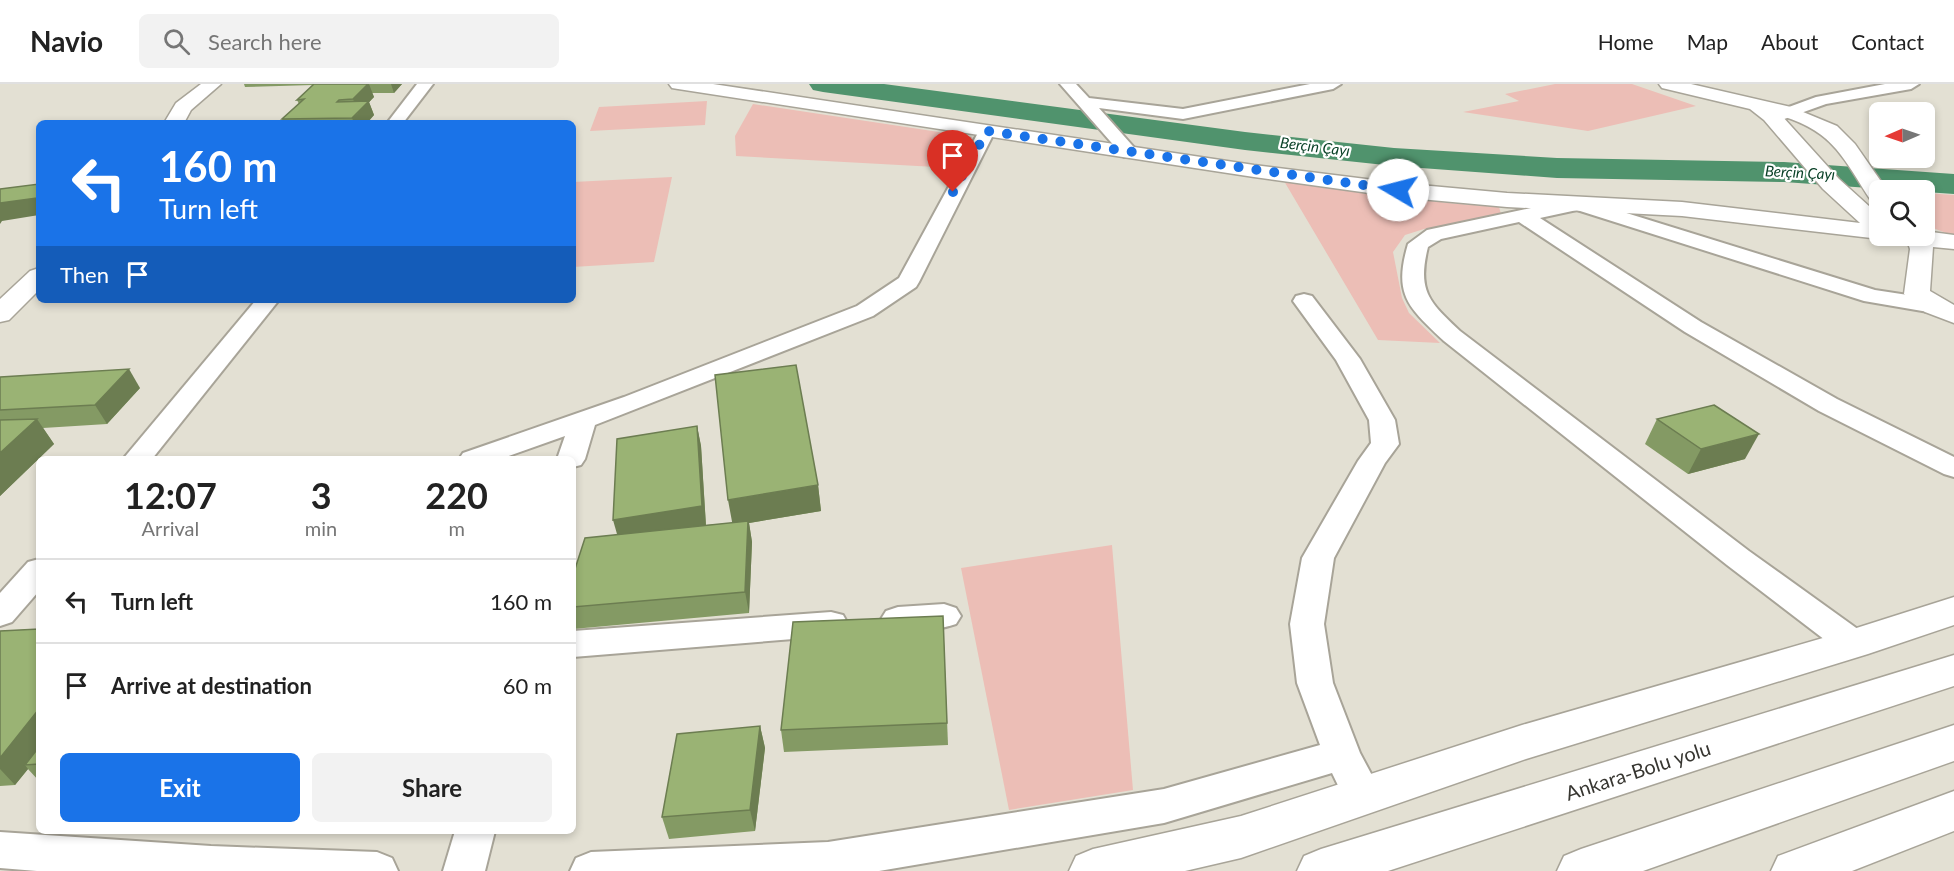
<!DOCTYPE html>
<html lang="en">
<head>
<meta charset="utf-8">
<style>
	body { margin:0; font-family:Lato,sans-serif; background:#f2f2f2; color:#222; height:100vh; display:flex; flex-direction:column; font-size:22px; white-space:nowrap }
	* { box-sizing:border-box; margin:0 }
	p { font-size:20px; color:#767676 }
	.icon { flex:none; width:33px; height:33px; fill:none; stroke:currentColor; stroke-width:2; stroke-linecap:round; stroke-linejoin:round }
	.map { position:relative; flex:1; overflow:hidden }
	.panel { position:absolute; left:36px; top:372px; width:540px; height:378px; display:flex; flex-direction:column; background:#fff; border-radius:9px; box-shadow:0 3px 9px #0003 }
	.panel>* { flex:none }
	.top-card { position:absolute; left:36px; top:36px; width:540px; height:183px; border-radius:9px; box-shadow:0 3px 9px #0003; background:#1a73e8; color:#fff; overflow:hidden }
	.needle { width:39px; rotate:268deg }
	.buttons { position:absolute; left:1869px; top:18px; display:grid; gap:12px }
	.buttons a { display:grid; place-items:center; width:66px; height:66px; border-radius:9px; background:#fff; box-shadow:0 3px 9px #0003; font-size:30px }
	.pin { position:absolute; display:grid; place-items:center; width:51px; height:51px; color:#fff; margin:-62px -26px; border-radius:50% 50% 50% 0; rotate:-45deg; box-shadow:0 0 6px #0007 }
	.pin .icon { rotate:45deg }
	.me { position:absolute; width:66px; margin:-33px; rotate:278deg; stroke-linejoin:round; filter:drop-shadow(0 0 4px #0008) }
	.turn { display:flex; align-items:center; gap:21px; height:126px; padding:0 24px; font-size:27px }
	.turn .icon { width:78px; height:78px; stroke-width:2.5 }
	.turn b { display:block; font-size:42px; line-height:51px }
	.then { display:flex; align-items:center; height:57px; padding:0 24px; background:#0003; gap:12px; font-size:22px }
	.eta { display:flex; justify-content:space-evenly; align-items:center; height:102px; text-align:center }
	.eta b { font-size:36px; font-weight:700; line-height:42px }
	.primary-button { display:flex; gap:12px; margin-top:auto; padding:12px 24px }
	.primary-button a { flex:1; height:69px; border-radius:9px; background:#1a73e8; color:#fff; font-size:24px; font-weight:700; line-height:69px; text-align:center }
	.primary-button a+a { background:#f2f2f2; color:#222 }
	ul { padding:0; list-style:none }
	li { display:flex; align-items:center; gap:18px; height:84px; padding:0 24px; border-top:2px solid #e0e0e0 }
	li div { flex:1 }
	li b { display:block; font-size:22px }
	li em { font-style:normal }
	header { display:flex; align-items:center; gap:36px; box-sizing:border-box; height:84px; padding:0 30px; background:#fff; border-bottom:2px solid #e0e0e0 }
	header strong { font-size:28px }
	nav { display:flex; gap:33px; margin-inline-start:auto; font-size:21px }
	.search { width:420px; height:54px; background:#f2f2f2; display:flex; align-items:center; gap:15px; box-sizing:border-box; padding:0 21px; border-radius:9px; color:#767676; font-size:22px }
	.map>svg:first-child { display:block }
</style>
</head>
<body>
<header>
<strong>Navio</strong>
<div class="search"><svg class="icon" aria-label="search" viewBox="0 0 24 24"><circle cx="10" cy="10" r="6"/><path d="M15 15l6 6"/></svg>Search here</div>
<nav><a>Home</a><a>Map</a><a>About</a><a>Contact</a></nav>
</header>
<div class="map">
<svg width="1954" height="787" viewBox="0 0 1954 787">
	<rect width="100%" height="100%" fill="#e3e0d3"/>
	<g fill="#ecbeb6">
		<path d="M 1555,0 L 1632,0 L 1696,22 L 1588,47 L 1463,28 L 1519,17 L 1505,10 Z"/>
		<path d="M 707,17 L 705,41 L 590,47 L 599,23 Z"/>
		<path d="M 753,20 L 972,53 L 954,84 L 736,72 L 735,52 Z"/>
		<path d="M 672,93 L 654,178 L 573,183 L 573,98 Z"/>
		<path d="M 1284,97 L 1448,119 L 1499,123 L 1501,130 L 1481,137 L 1424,145 L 1405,151 L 1393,168 L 1402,214 L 1409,229 L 1440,259 L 1378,256 Z"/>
		<path d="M 1925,109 L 1954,111 L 1954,152 L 1925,141 Z"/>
		<path d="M 1112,461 L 1133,706 L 1009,726 L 961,484 Z"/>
	</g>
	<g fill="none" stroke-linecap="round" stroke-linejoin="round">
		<path fill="#50936d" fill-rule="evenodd" d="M 809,0 L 884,0 L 1245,48 L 1394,64 L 1557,74 L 1784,78 L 1954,90 L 1954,110 L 1784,98 L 1557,94 L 1394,82 L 1245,66 L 823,8 L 813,6 Z"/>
		<g stroke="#a8a498" stroke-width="4">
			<g id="street">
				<path d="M 417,0 L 433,0 L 403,39 L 387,39 Z"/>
				<path d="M 1060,0 L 1076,0 L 1089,14 L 1183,25 L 1310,0 L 1341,0 L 1333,5 L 1183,35 L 1099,24 L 1139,69 L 1136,73 L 1124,73 Z"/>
				<path d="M 1885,0 L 1919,0 L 1911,5 L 1826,20 L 1773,39 L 1765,34 L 1767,31 L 1816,13 Z"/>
				<path d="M 987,42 L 995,47 L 919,198 L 916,203 L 873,232 L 595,341 L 585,375 L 581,381 L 573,383 L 573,375 L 557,375 L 565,352 L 500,375 L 459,375 L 463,369 L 624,313 L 857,222 L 899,194 L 979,47 Z"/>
				<path d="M 1578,114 L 1875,206 L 1934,215 L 1942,217 L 1945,222 L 1942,227 L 1934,229 L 1864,217 L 1577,126 L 1540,134 L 1701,238 L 1837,315 L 1954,373 L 1954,393 L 1944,390 L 1819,327 L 1685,248 L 1519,138 L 1441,155 L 1428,163 C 1417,207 1429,218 1460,247 L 1749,467 L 1866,551 L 1871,560 L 1866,569 L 1854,573 L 1842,569 L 1727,481 L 1444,257 C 1408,223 1393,211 1408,160 L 1427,146 Z"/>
				<path d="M 1304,210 L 1312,212 L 1360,275 L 1395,336 L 1399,360 L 1385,379 L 1334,474 L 1324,540 L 1333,599 L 1360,669 L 1383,712 L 1377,724 L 1363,729 L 1349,724 L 1332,689 L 1164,739 L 879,787 L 570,787 L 576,774 L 591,768 L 828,758 L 1164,705 L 1320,661 L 1297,599 L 1290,540 L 1302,474 L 1358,377 L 1371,359 L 1369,336 L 1336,276 L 1293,217 L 1296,212 Z"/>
				<path d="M 256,216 L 279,216 L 152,375 L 123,375 Z"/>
				<path d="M 39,475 L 39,507 L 12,538 L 0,542 L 0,509 L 28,478 Z"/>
				<path d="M 944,520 L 956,524 L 961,532 L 956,540 C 935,547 907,550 886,543 L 881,535 L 886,527 L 898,523 Z"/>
				<path d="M 831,528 L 843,531 L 848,540 L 843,549 L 831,552 L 573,573 L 573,547 Z"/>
				<path d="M 455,747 L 495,747 L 485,787 L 443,787 Z"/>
				<path d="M 0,748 L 211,762 L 377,768 L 392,774 L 398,787 L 37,787 L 0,784 Z"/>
			</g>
		</g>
		<g stroke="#a8a498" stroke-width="3">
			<g id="secondary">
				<path d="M 201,0 L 221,0 L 191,26 L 184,39 L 164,39 L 176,19 Z"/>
				<path d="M 669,0 L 713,0 L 1254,81 L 1398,99 L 1507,109 L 1682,118 L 1860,139 L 1823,105 L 1764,36 L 1750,25 L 1662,4 L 1659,0 L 1691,0 L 1791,23 L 1837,42 L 1855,60 L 1887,106 L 1880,106 L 1880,119 L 1872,118 C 1843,75 1836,49 1782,32 L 1839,95 L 1880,132 L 1880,152 L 1889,152 L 1880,155 L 1682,132 L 1507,123 L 1398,113 L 1254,93 L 678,5 L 672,4 Z"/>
				<path d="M 1924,147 L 1954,151 L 1954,165 L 1933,163 L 1930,207 L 1954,221 L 1954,239 L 1925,228 L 1904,210 L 1910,165 L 1908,159 L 1897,157 L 1893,152 L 1924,152 Z"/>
				<path d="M 39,184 L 39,206 L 9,236 L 0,238 L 0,215 L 30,187 Z"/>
			</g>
		</g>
		<g stroke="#a8a498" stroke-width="3">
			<g id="highway">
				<path d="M 1954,513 L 1954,541 L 1868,570 L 1526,675 L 1241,774 L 1185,787 L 1069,787 L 1076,772 L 1093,765 L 1241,732 L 1522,641 L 1847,547 Z"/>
				<path d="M 1954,571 L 1954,602 L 1388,787 L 1297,787 L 1304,772 L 1321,765 Z"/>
				<path d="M 1954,641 L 1954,677 L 1643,787 L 1557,787 L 1564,772 L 1581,765 Z"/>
				<path d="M 1954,707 L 1954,747 L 1852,787 L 1771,787 L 1778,772 Z"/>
			</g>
		</g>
		<use href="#street" fill="#fff" fill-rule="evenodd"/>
		<use href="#secondary" fill="#fff" fill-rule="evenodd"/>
		<use href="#highway" fill="#fff" fill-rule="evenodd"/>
	</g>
	<g fill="#849a64">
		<path d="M 244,0 L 402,0 L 394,9 L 372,9 L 374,13 L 369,18 L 374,31 L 367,39 L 283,39 L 282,35 L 299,20 L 297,16 L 313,1 L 245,3 Z"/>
		<path d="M 0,293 L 140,304 L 107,340 L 43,344 L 54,360 L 0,412 Z"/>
		<path d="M 1657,335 L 1745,375 L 1688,390 L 1645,360 Z"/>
		<path d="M 697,342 L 701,362 L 706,441 L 732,439 L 818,401 L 821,427 L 749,439 L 752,458 L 749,529 L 573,545 L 573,491 L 617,451 Z"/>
		<path d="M 943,532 L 948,661 L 784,668 L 781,646 Z"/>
		<path d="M 39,545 L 39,697 L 28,685 L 15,701 L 0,702 L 0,547 Z"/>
		<path d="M 760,642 L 765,664 L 755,747 L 669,755 L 662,733 Z"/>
	</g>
	<g fill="#6c7d51">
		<path d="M 368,0 L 369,0 L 374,13 L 369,18 L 374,31 L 367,39 L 354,39 L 352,34 L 358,29 L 353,15 Z"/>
		<path d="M 391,0 L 402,0 L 394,9 Z"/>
		<path d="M 39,109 L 39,131 L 2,137 L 0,140 L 0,119 Z"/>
		<path d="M 129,285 L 140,304 L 107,340 L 95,321 Z"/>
		<path d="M 37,335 L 54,360 L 0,412 L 0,369 Z"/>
		<path d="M 697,342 L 701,362 L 706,443 L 619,457 L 613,436 Z"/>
		<path d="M 1759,350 L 1745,375 L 1688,390 L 1701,365 Z"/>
		<path d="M 818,401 L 821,427 L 749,439 L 752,458 L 749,529 L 728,416 Z"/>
		<path d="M 39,625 L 39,670 L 25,681 L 28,685 L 15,701 L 0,685 L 0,674 Z"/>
		<path d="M 760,642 L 765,664 L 755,747 L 750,726 Z"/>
	</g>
	<g fill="#9ab374" stroke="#6c7d51" stroke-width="1.5">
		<path d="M 314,0 L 368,0 L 353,15 L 339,16 L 337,18 L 369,17 L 352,34 L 282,35 L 304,15 L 297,16 Z"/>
		<path d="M 39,100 L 39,109 L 37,114 L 0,119 L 0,105 Z"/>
		<path d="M 796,281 L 818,401 L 728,416 L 715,291 Z"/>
		<path d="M 129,285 L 95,321 L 0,326 L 0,293 Z"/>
		<path d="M 1714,321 L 1759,350 L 1701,365 L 1657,335 Z"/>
		<path d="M 37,335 L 0,369 L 0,336 Z"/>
		<path d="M 697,342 L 702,422 L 613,436 L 617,355 Z"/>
		<path d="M 748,437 L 745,508 L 573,523 L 573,491 L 585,454 Z"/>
		<path d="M 943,532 L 947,639 L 781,646 L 793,538 Z"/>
		<path d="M 39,545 L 39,625 L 0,674 L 0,547 Z"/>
		<path d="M 760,642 L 750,726 L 662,733 L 677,650 Z"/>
		<path d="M 39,663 L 39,680 L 25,681 Z"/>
	</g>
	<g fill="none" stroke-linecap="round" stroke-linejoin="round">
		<path stroke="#1a73e8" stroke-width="10" stroke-dasharray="0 18" d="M 953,108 L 987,47 L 1398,106"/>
	</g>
	<g text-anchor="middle" stroke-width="4.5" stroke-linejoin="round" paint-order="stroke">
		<g font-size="15" font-style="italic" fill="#094127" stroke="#fff">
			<text transform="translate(1315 63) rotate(7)" y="5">Berçin Çayı</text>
			<text transform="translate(1800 89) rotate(3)" y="5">Berçin Çayı</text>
		</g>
		<g font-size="20" fill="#373631" stroke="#fff">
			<text transform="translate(1638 687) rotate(-18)" y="7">Ankara-Bolu yolu</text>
		</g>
	</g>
</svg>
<div class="buttons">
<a><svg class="needle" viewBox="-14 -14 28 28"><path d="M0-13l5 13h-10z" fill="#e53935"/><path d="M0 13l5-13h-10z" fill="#767676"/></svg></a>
<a><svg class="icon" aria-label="search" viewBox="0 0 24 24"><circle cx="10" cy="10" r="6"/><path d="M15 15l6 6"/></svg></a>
</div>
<div class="pin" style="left:953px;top:108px;background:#d93025"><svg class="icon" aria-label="arrive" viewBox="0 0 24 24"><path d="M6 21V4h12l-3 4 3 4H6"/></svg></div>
<svg class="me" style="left:1398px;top:106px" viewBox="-20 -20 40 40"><circle r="19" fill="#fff"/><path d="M0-13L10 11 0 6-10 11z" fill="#1a73e8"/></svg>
<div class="top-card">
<div class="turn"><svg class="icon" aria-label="left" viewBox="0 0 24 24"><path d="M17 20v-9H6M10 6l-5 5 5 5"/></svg><div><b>160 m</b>Turn left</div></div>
<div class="then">Then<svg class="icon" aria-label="arrive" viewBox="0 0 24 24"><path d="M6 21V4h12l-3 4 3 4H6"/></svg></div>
</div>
<section class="panel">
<div class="eta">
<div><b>12:07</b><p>Arrival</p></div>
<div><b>3</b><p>min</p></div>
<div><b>220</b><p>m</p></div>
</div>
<ul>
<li><svg class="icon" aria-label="left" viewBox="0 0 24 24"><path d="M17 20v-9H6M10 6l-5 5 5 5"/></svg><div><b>Turn left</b></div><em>160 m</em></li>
<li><svg class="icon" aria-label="arrive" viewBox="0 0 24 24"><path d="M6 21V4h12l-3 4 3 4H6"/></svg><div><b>Arrive at destination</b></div><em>60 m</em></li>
</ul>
<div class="primary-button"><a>Exit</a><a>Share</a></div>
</section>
</div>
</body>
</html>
